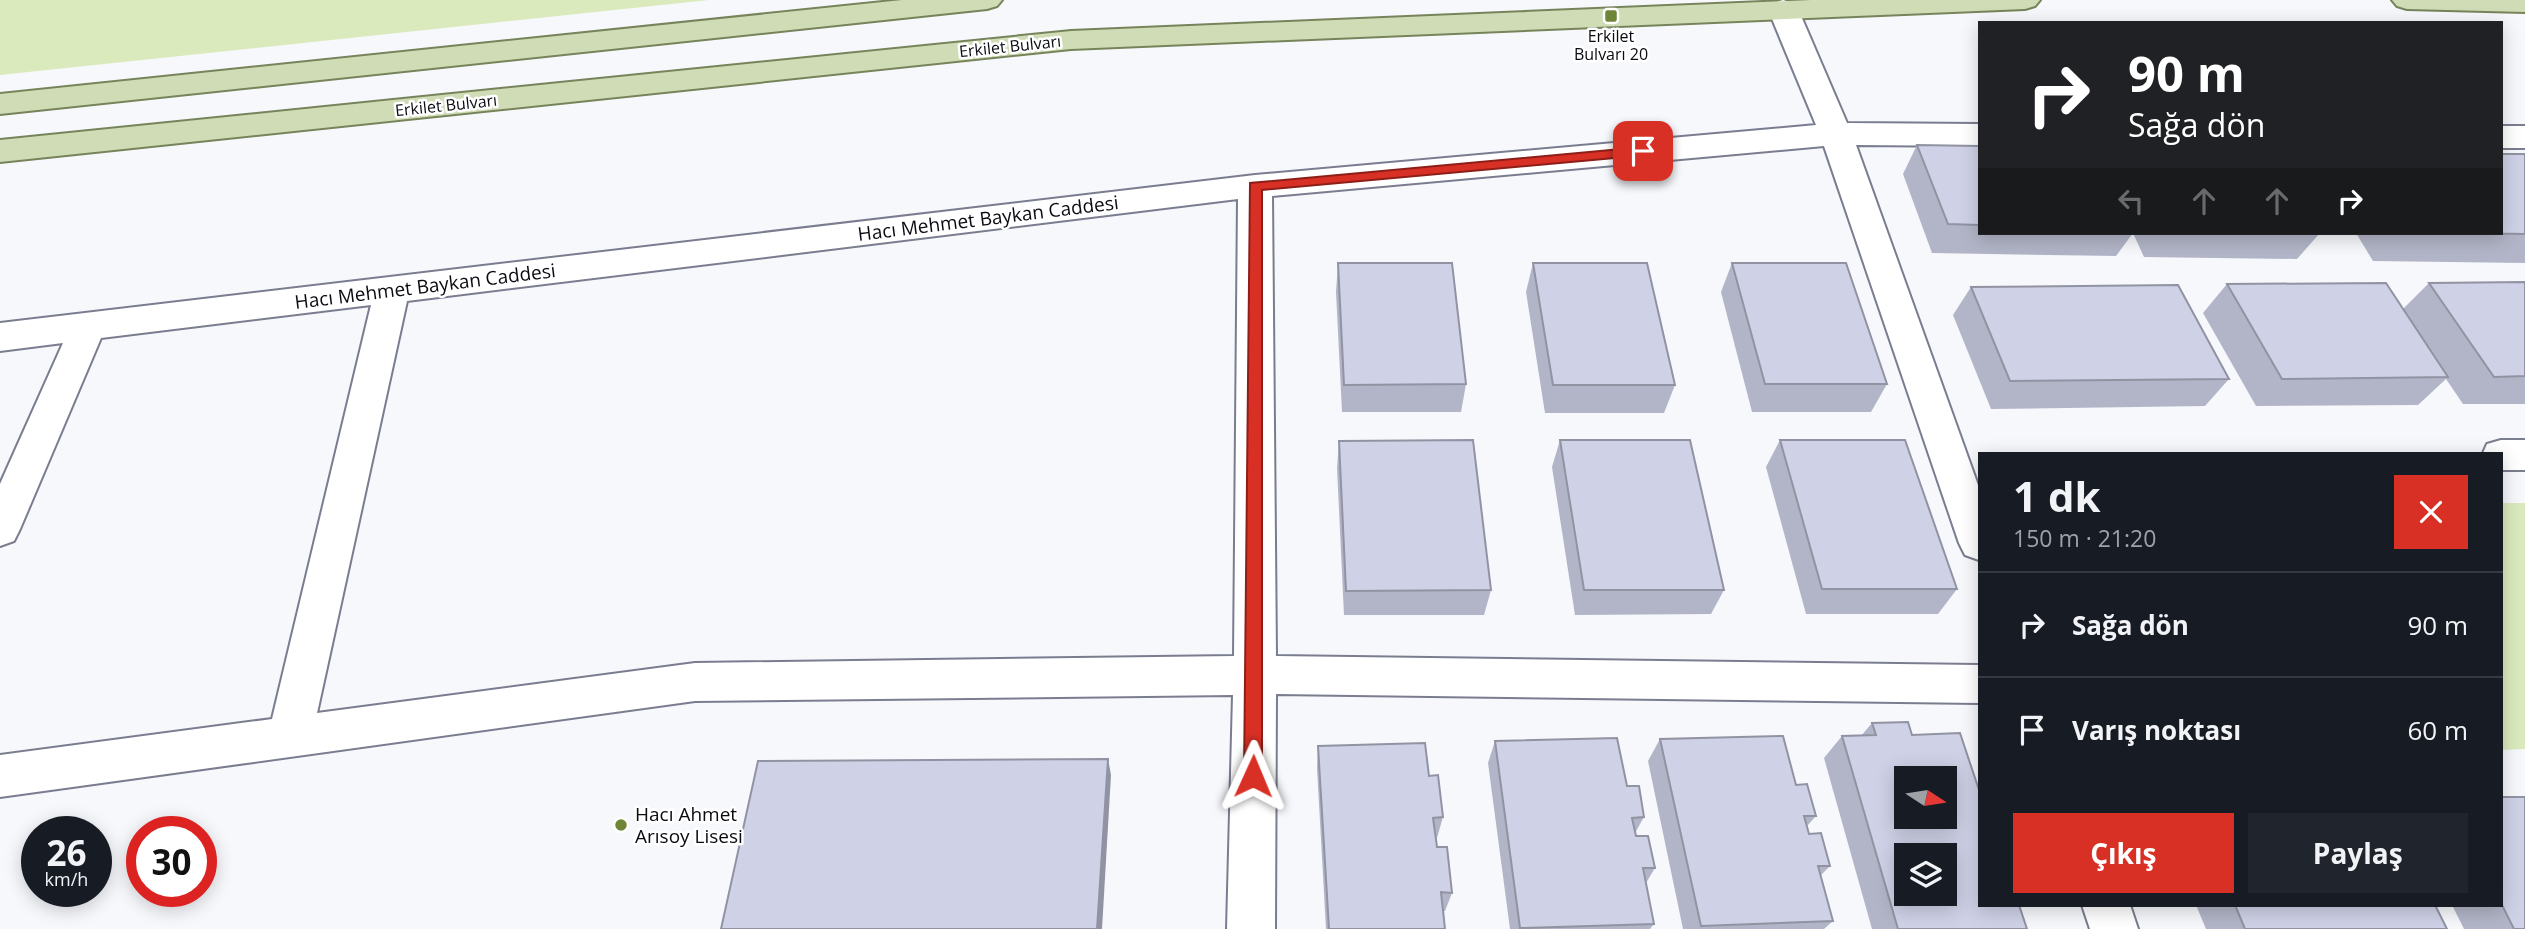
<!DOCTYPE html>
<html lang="tr">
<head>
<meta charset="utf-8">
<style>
	body { margin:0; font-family:"Open Sans",sans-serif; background:#20242c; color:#f1f3f6; height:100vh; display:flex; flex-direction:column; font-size:26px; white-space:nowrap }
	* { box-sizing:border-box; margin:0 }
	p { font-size:23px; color:#9ea1a6 }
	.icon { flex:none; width:38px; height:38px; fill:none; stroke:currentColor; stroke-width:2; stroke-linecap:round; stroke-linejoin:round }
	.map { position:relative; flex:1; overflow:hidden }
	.panel { position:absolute; left:1978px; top:452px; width:525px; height:455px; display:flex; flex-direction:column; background:#171b24; border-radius:0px; box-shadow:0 4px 18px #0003 }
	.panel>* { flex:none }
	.top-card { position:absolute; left:1978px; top:21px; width:525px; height:214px; border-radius:0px; box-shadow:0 4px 18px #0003; background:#202124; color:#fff; overflow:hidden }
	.needle { width:46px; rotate:102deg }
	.fabs { position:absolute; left:1894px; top:766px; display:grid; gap:14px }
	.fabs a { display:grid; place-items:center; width:63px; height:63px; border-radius:0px; background:#171b24; box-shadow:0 4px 18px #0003; font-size:35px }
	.speed { position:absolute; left:21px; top:816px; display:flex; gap:14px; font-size:35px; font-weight:700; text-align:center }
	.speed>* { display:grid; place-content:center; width:91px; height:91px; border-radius:50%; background:#171b24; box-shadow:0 4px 18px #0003; line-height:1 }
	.speed small { font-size:18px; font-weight:400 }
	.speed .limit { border:10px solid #d22; background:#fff; color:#111 }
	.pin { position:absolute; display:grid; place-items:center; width:60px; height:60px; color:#fff; margin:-30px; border-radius:14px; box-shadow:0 4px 10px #0006 }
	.me { position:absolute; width:77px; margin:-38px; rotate:1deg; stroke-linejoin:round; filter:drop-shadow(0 0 5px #0008) }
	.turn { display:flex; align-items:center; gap:24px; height:147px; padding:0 35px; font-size:32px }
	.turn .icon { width:91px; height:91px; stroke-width:2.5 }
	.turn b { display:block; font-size:49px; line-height:60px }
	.lanes { display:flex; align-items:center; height:66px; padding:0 35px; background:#0003; justify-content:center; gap:35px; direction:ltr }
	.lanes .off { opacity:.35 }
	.round { display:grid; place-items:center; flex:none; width:74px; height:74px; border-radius:0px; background:#20242c }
	.overview { display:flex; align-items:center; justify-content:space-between; height:119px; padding:0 35px }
	h1 { font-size:42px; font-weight:700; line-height:52px }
	.action { display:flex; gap:14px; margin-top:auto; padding:14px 35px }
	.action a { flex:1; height:80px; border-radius:0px; background:#d93025; color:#fff; font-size:28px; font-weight:700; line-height:80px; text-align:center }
	.action a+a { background:#20242c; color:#f1f3f6 }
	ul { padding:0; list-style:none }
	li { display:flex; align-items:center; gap:21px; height:105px; padding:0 35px; border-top:2px solid #363941 }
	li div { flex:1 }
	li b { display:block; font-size:26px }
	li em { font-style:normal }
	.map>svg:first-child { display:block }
</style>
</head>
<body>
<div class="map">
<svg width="2525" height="929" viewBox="0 0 2525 929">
	<rect width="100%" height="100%" fill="#f7f8fc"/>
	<g fill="#dbeabd">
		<path d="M 0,0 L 709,0 L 0,75 Z"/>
		<path d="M 2501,503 L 2525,503 L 2525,749 L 2501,750 Z"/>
	</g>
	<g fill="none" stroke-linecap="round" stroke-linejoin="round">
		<g stroke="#7a7d8f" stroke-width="4">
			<g id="minor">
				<path d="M 1783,0 L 1793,3 L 1798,9 L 1847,123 L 1979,124 L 1979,146 L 1856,145 L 1979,488 L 1979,560 L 1965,555 L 1959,543 L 1824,146 L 1272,196 L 1276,656 L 1979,665 L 1979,703 L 1276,694 L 1275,929 L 1227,929 L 1233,695 L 695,701 L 0,797 L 0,755 L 272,719 L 371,305 L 101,338 L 20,529 L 14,541 L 0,546 L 0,484 L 63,343 L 0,351 L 0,323 L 1255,175 L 1816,125 L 1768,9 L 1773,3 ZM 1238,199 L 1234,656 L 695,663 L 317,713 L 407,301 Z"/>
				<rect x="2501" y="126" width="24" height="22"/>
				<path d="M 2501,440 L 2525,440 L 2525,470 L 2501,470 L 2501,453 L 2483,453 L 2487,444 Z"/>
				<path d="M 2082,905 L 2130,905 L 2138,929 L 2090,929 Z"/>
			</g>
		</g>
		<g stroke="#77845b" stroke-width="4">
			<g id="major">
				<path d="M 902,0 L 1002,0 L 997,6 L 987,9 L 0,114 L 0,94 Z"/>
				<path d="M 1811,0 L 2040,0 L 2035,6 L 2025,9 L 1071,49 L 0,162 L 0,140 L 1071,31 Z"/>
				<path d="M 2392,0 L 2525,0 L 2525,12 L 2407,9 L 2397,6 Z"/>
			</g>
		</g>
		<use href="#minor" fill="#fff" fill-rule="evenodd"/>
		<use href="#major" fill="#d0dcb5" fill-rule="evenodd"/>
	</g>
	<g fill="#b2b5c7">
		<path d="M 1917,145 L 1979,146 L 1979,233 L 2320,233 L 2297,259 L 2144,257 L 2133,233 L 2116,256 L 1932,253 L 1903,174 Z"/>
		<path d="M 2525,154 L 2525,263 L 2373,261 L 2356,233 L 2501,233 Z"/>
		<path d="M 1338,263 L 1466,384 L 1461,412 L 1342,412 L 1336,292 Z"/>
		<path d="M 1533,263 L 1675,385 L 1664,413 L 1545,413 L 1526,292 Z"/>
		<path d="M 1732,263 L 1887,384 L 1871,412 L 1752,412 L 1721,292 Z"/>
		<path d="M 2525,282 L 2525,404 L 2463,404 L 2446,379 L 2418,405 L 2256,406 L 2203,313 L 2227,284 L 2403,309 L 2429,283 Z"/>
		<path d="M 1971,287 L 2229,379 L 2205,406 L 1991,409 L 1953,315 Z"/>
		<path d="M 1560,440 L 1724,590 L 1711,614 L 1575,615 L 1552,467 Z"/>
		<path d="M 1780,440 L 1957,589 L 1938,614 L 1806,614 L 1766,467 Z"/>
		<path d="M 1339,441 L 1491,590 L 1484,615 L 1344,615 L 1337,468 Z"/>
		<path d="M 1872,723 L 1912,735 L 2027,929 L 1872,929 L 1824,758 L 1842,736 L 1861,736 Z"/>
		<path d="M 1660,739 L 1796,785 L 1816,816 L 1807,826 L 1809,834 L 1830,866 L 1820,876 L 1833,921 L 1824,929 L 1683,929 L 1648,761 Z"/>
		<path d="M 1495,741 L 1627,786 L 1644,817 L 1635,833 L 1636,836 L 1655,868 L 1646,883 L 1654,924 L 1650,929 L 1510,929 L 1488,763 Z"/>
		<path d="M 1318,746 L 1429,776 L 1443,817 L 1437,838 L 1435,838 L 1437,847 L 1452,893 L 1445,911 L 1444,911 L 1445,929 L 1326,929 L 1317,768 Z"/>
		<path d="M 2501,797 L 2525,929 L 2464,929 L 2452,905 L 2501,905 Z"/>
		<path d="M 2196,905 L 2435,905 L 2447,929 L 2206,929 Z"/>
	</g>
	<path fill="#9193a2" d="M 1108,759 L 1111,775 L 1102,929 L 1097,929 Z"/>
	<g fill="#cfd2e7" stroke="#9193a2" stroke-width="2" fill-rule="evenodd">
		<path d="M 1917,145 L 1979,146 L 1979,225 L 1948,224 Z"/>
		<path d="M 2501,154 L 2525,154 L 2525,234 L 2470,233 L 2501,233 Z"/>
		<path d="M 1338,263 L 1452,263 L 1466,384 L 1344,385 Z"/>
		<path d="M 1533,263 L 1647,263 L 1675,385 L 1553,385 Z"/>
		<path d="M 1732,263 L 1846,263 L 1887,384 L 1765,384 Z"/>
		<path d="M 2525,282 L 2525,376 L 2494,377 L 2429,283 Z"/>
		<path d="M 2386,283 L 2448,377 L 2282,379 L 2227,284 Z"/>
		<path d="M 2178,285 L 2229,379 L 2010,381 L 1971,287 Z"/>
		<path d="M 1473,440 L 1491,590 L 1346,591 L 1339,441 Z"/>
		<path d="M 1560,440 L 1690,440 L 1724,590 L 1584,590 Z"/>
		<path d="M 1780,440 L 1905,440 L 1957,589 L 1822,589 Z"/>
		<path d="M 1908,722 L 1912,735 L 1960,733 L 1979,790 L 1979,905 L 2019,905 L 2027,929 L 1898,929 L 1842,736 L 1876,735 L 1872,723 ZM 1906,779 L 1944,779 L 1944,817 L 1906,817 ZM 1906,856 L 1944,856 L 1944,894 L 1906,894 Z"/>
		<path d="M 1783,736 L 1796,785 L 1807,784 L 1816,816 L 1804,816 L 1809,834 L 1821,833 L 1830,866 L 1818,866 L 1833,921 L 1701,926 L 1660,739 Z"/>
		<path d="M 1617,738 L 1627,786 L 1639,786 L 1644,817 L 1632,818 L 1636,836 L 1648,836 L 1655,868 L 1643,868 L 1654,924 L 1520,928 L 1495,741 Z"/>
		<path d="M 1425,743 L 1429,776 L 1438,775 L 1443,817 L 1433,818 L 1437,847 L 1447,847 L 1452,893 L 1441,892 L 1445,929 L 1329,929 L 1318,746 Z"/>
		<path d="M 1108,759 L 1097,929 L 721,929 L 758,761 Z"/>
		<path d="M 2501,797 L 2525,797 L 2525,929 L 2514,929 L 2501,903 Z"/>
		<path d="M 2235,905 L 2435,905 L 2447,929 L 2245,929 Z"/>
	</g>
	<path fill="#d93025" stroke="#8d1f18" stroke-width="2" d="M 1643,147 L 1647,148 L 1647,155 L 1262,190 L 1262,776 L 1260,782 L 1253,785 L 1247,782 L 1244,776 L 1250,183 Z"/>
	<g fill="#708536" stroke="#fff" stroke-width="2.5">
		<rect x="1604" y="9" width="14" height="14" rx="3.5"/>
		<circle cx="621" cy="825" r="7"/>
	</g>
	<g text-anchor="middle" stroke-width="5" stroke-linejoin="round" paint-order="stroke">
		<g font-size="16" fill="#0a0b12" stroke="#fff">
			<text x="1611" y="42">Erkilet<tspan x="1611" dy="18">Bulvarı 20</tspan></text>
		</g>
		<g font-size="16" fill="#0a0b12" stroke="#fff">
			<text transform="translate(1010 46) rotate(-6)" y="6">Erkilet Bulvarı</text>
			<text transform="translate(446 105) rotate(-6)" y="6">Erkilet Bulvarı</text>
		</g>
		<g font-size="19" fill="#0a0b12" stroke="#fff">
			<text transform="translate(988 218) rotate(-7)" y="7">Hacı Mehmet Baykan Caddesi</text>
			<text transform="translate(425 286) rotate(-7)" y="7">Hacı Mehmet Baykan Caddesi</text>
		</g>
		<g font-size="19" fill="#0a0b12" stroke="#fff" text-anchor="start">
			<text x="635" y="821">Hacı Ahmet<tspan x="635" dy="22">Arısoy Lisesi</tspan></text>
		</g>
	</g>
</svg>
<div class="fabs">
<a><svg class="needle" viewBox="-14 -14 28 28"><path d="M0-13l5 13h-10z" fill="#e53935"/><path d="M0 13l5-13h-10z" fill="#9ea1a6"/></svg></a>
<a><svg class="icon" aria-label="layers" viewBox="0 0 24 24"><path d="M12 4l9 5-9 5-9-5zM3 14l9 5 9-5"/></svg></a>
</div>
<div class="speed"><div>26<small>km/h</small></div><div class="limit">30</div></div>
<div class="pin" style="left:1643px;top:151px;background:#d93025"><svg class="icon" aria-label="arrive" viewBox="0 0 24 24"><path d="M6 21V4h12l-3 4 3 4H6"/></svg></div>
<svg class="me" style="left:1253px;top:776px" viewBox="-20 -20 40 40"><path d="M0-17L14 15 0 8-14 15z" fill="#d93025" stroke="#fff" stroke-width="4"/></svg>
<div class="top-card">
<div class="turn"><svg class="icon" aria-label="right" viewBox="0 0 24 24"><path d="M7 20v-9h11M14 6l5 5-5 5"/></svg><div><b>90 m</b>Sağa dön</div></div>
<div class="lanes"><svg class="icon off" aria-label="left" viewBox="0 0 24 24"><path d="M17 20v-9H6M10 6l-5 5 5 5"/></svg><svg class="icon off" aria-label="ahead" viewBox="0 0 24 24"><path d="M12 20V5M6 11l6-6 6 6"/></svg><svg class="icon off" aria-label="ahead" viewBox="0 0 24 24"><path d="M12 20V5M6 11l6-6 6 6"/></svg><svg class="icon" aria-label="right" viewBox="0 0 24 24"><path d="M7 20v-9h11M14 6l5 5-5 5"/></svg></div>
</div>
<section class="panel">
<div class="overview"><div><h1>1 dk</h1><p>150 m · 21:20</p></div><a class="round" style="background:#d93025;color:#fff"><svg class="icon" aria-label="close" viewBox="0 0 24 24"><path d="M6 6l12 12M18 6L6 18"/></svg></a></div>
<ul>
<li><svg class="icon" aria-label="right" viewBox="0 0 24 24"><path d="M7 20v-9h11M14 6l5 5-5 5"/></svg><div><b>Sağa dön</b></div><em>90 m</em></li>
<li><svg class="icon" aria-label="arrive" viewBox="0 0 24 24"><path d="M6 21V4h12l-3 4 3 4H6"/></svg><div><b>Varış noktası</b></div><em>60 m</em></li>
</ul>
<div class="action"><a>Çıkış</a><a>Paylaş</a></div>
</section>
</div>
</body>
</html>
